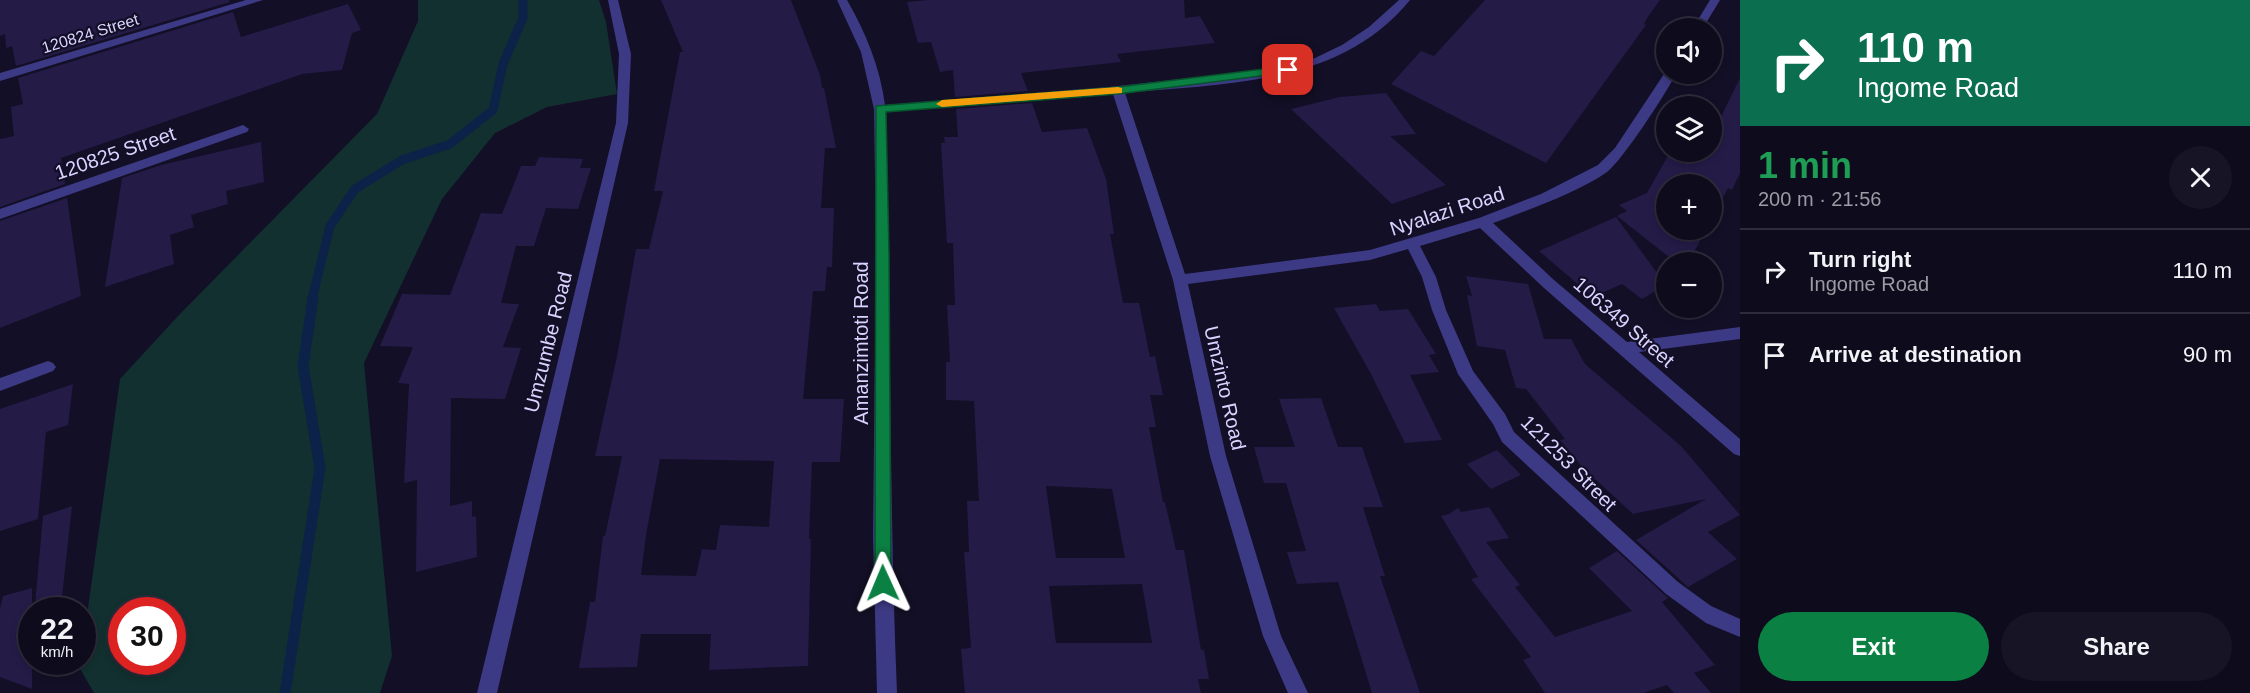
<!DOCTYPE html>
<html lang="en">
<head>
<meta charset="utf-8">
<style>
	body { margin:0; font-family:Arial,sans-serif; background:#171425; color:#f1f3f6; height:100vh; display:flex; flex-direction:column; font-size:22px; white-space:nowrap }
	* { box-sizing:border-box; margin:0 }
	p { font-size:20px; color:#9b9ba3 }
	.icon { flex:none; width:33px; height:33px; fill:none; stroke:currentColor; stroke-width:2; stroke-linecap:round; stroke-linejoin:round }
	.map { position:relative; flex:1; overflow:hidden }
	.sheet { display:flex; flex-direction:column; background:#0e0b1c; width:510px }
	.sheet>* { flex:none }
	.guide { background:#0b6e4f; color:#fff; overflow:hidden }
	.controls { position:absolute; left:1656px; top:18px; display:grid; gap:12px }
	.controls a { display:grid; place-items:center; width:66px; height:66px; border-radius:50%; background:#0e0b1c; box-shadow:0 3px 9px #0003,0 0 0 2px #2e2b3b; font-size:30px }
	.speed { position:absolute; left:18px; top:597px; display:flex; gap:12px; font-size:30px; font-weight:700; text-align:center }
	.speed>* { display:grid; place-content:center; width:78px; height:78px; border-radius:50%; background:#0e0b1c; box-shadow:0 3px 9px #0003,0 0 0 2px #2e2b3b; line-height:1 }
	.speed small { font-size:15px; font-weight:400 }
	.speed .limit { border:9px solid #d22; background:#fff; color:#111 }
	.pin { position:absolute; display:grid; place-items:center; width:51px; height:51px; color:#fff; margin:-26px; border-radius:12px; box-shadow:0 3px 9px #0006 }
	.me { position:absolute; width:66px; margin:-33px; rotate:359deg; stroke-linejoin:round; filter:drop-shadow(0 0 4px #0008) }
	.turn { display:flex; align-items:center; gap:21px; height:126px; padding:0 18px; font-size:27px }
	.turn .icon { width:78px; height:78px; stroke-width:2.5 }
	.turn b { display:block; font-size:42px; line-height:51px }
	.round { display:grid; place-items:center; flex:none; width:63px; height:63px; border-radius:32px; background:#171425 }
	.overview { display:flex; align-items:center; justify-content:space-between; height:102px; padding:0 18px }
	h1 { font-size:36px; font-weight:800; line-height:45px; color:#1e9e55 }
	.button { display:flex; gap:12px; margin-top:auto; padding:12px 18px }
	.button a { flex:1; height:69px; border-radius:36px; background:#0b8043; color:#fff; font-size:24px; font-weight:800; line-height:69px; text-align:center }
	.button a+a { background:#171425; color:#f1f3f6 }
	ul { padding:0; list-style:none }
	li { display:flex; align-items:center; gap:18px; height:84px; padding:0 18px; border-top:2px solid #2e2b3b }
	li div { flex:1 }
	li b { display:block; font-size:22px }
	li em { font-style:normal }
	main { display:flex; flex:1; min-height:0 }
	.map>svg:first-child { display:block }
</style>
</head>
<body>
<main>
<div class="map">
<svg width="1740" height="693" viewBox="0 0 1740 693">
	<rect width="100%" height="100%" fill="#130f26"/>
	<path fill="#12302f" fill-rule="evenodd" d="M 418,0 L 599,0 L 606,22 L 617,94 L 547,107 L 495,133 L 442,199 L 364,363 L 392,656 L 380,693 L 94,693 L 79,667 L 80,662 L 82,662 L 83,644 L 120,379 L 179,315 L 377,114 L 418,21 ZM 122,610 L 172,610 L 172,662 L 122,662 Z"/>
	<g fill="none" stroke-linecap="round" stroke-linejoin="round">
		<path stroke="#0c2248" stroke-width="9" d="M 312,299 L 330,226 L 355,189 L 402,160 L 450,144 L 493,110 L 503,64 L 523,18 L 523,0"/>
		<path stroke="#0c2248" stroke-width="11" d="M 285,693 L 320,468 L 303,366 L 313,298"/>
	</g>
	<g fill="#241b47" fill-rule="evenodd">
		<path d="M 0,0 L 229,0 L 230,2 L 16,66 L 12,46 L 6,48 L 5,34 L 0,36 Z"/>
		<path d="M 661,0 L 791,0 L 820,75 L 822,88 L 824,88 L 836,148 L 825,148 L 821,208 L 834,208 L 832,267 L 827,267 L 825,291 L 813,291 L 803,399 L 844,399 L 840,462 L 812,462 L 809,539 L 811,539 L 808,666 L 709,670 L 711,634 L 641,634 L 637,667 L 579,668 L 590,602 L 595,602 L 603,536 L 605,536 L 622,456 L 595,456 L 617,356 L 636,249 L 649,249 L 663,191 L 654,191 L 680,52 L 683,52 ZM 660,459 L 774,461 L 769,527 L 720,525 L 716,550 L 702,549 L 696,576 L 641,575 L 646,535 Z"/>
		<path d="M 929,0 L 1184,0 L 1185,18 L 1200,16 L 1215,43 L 1117,54 L 1121,62 L 1021,73 L 1028,91 L 955,97 L 953,70 L 940,72 L 931,42 L 918,43 L 907,2 Z"/>
		<path d="M 1485,0 L 1660,0 L 1647,18 L 1644,24 L 1646,25 L 1546,163 L 1391,84 L 1421,51 L 1434,56 Z"/>
		<path d="M 348,4 L 361,30 L 352,33 L 342,70 L 302,74 L 61,158 L 65,184 L 0,207 L 0,139 L 14,136 L 11,107 L 23,104 L 18,78 L 233,12 L 241,37 Z"/>
		<path d="M 1740,78 L 1740,173 L 1732,190 L 1728,188 L 1712,219 L 1712,184 L 1666,184 L 1666,230 L 1706,230 L 1694,252 L 1674,261 L 1617,216 L 1627,211 L 1619,205 L 1647,193 L 1670,152 L 1712,152 L 1712,135 Z"/>
		<path d="M 1386,93 L 1416,134 L 1390,136 L 1446,185 L 1392,204 L 1291,109 L 1340,97 Z"/>
		<path d="M 1032,103 L 1042,132 L 1087,128 L 1106,179 L 1114,234 L 1110,234 L 1123,303 L 1139,303 L 1150,357 L 1155,356 L 1163,395 L 1150,395 L 1156,427 L 1149,427 L 1163,502 L 1165,502 L 1176,550 L 1184,550 L 1201,650 L 1204,650 L 1209,679 L 1198,679 L 1201,693 L 965,693 L 961,649 L 971,648 L 964,552 L 969,552 L 967,501 L 979,501 L 974,401 L 946,400 L 946,362 L 950,362 L 947,305 L 955,305 L 953,243 L 947,243 L 941,143 L 945,143 L 944,137 L 958,137 L 956,109 ZM 1046,486 L 1112,489 L 1125,558 L 1056,558 ZM 1142,584 L 1152,643 L 1056,643 L 1049,586 Z"/>
		<path d="M 261,142 L 264,182 L 226,191 L 228,204 L 191,215 L 194,227 L 170,235 L 174,264 L 105,287 L 122,178 L 161,165 Z"/>
		<path d="M 539,157 L 583,159 L 580,168 L 591,168 L 578,209 L 546,208 L 534,246 L 516,246 L 501,303 L 519,304 L 503,347 L 521,348 L 505,399 L 451,398 L 450,506 L 472,501 L 472,517 L 476,516 L 477,557 L 416,572 L 417,480 L 404,483 L 409,384 L 398,383 L 413,347 L 380,346 L 402,294 L 450,295 L 481,213 L 502,214 L 521,166 L 535,166 Z"/>
		<path d="M 67,198 L 81,296 L 0,328 L 0,221 Z"/>
		<path d="M 1616,217 L 1666,285 L 1642,299 L 1622,284 L 1593,297 L 1539,251 Z"/>
		<path d="M 1466,276 L 1528,284 L 1544,339 L 1571,339 L 1585,364 L 1681,446 L 1740,515 L 1708,532 L 1737,559 L 1688,587 L 1636,540 L 1706,499 L 1633,514 L 1583,468 L 1560,440 L 1565,439 L 1526,389 L 1516,388 L 1505,350 L 1477,346 L 1467,295 L 1472,296 Z"/>
		<path d="M 1376,304 L 1380,311 L 1408,309 L 1436,354 L 1429,355 L 1439,372 L 1410,375 L 1442,440 L 1405,443 L 1371,374 L 1334,308 Z"/>
		<path d="M 73,384 L 68,425 L 46,432 L 38,519 L 0,531 L 0,409 Z"/>
		<path d="M 1321,398 L 1338,447 L 1362,447 L 1383,507 L 1363,507 L 1385,576 L 1380,576 L 1420,693 L 1372,693 L 1338,582 L 1297,584 L 1287,552 L 1306,551 L 1286,483 L 1264,483 L 1254,447 L 1295,447 L 1279,399 Z"/>
		<path d="M 1497,450 L 1521,475 L 1491,489 L 1467,464 Z"/>
		<path d="M 72,506 L 61,606 L 35,604 L 43,516 Z"/>
		<path d="M 1489,507 L 1509,538 L 1486,542 L 1520,585 L 1515,587 L 1555,637 L 1632,611 L 1589,568 L 1617,551 L 1668,598 L 1662,602 L 1715,665 L 1694,673 L 1711,693 L 1674,693 L 1667,685 L 1643,693 L 1545,693 L 1523,660 L 1531,657 L 1471,579 L 1478,577 L 1441,516 L 1449,514 L 1458,508 L 1461,512 Z"/>
		<path d="M 32,588 L 32,689 L 0,677 L 0,608 L 3,596 Z"/>
	</g>
	<g fill="none" stroke-linecap="round" stroke-linejoin="round">
		<g fill="#3d3a85" fill-rule="evenodd">
			<path d="M 246,0 L 263,0 L 0,81 L 0,73 Z"/>
			<path d="M 608,0 L 618,0 L 631,54 L 628,123 L 497,693 L 477,693 L 616,123 L 619,54 Z"/>
			<path d="M 837,0 L 847,0 C 866,33 880,67 885,105 L 1109,87 L 1282,68 L 1315,58 L 1342,45 L 1369,27 L 1399,0 L 1410,0 C 1340,86 1226,83 1125,93 L 1185,274 L 1370,250 L 1479,218 L 1541,194 L 1598,165 L 1615,148 L 1666,71 L 1666,74 L 1676,74 C 1666,93 1623,160 1607,172 C 1577,193 1528,210 1493,223 L 1554,280 L 1627,342 L 1740,327 L 1740,339 L 1639,352 L 1740,439 L 1740,456 L 1734,454 L 1544,288 L 1480,228 L 1420,246 L 1436,277 L 1446,310 L 1473,371 L 1505,414 L 1514,432 L 1678,582 L 1711,606 L 1740,619 L 1740,637 L 1706,623 L 1666,594 L 1502,442 L 1493,424 L 1458,374 L 1432,310 L 1422,277 L 1408,249 L 1370,260 L 1188,284 L 1226,456 L 1281,636 L 1308,693 L 1288,693 L 1263,636 L 1210,456 L 1173,280 L 1113,94 L 886,112 C 891,306 889,500 897,693 L 877,693 L 873,536 L 876,254 L 874,109 L 861,52 Z"/>
			<path d="M 1710,0 L 1720,0 L 1703,28 L 1693,28 Z"/>
			<path d="M 243,125 L 249,129 L 247,132 L 0,219 L 0,209 Z"/>
			<path d="M 48,361 L 53,363 L 56,367 L 53,371 L 0,391 L 0,378 Z"/>
		</g>
	</g>
	<path fill="#0b8043" stroke="#07532c" stroke-width="1.5" d="M 1288,66 L 1291,67 L 1291,72 L 1118,94 L 886,112 L 889,254 L 891,583 L 889,589 L 883,591 L 877,589 L 875,583 L 876,106 L 1118,87 Z"/>
	<path fill="#f59e0b" d="M 1118,87 L 1122,88 L 1122,93 L 942,107 L 936,104 L 942,100 Z"/>
	<g text-anchor="middle" stroke-width="4.5" stroke-linejoin="round" paint-order="stroke">
		<g font-size="16" fill="#d9d4ff" stroke="#130f26">
			<text transform="translate(90 33) rotate(-17)" y="6">120824 Street</text>
		</g>
		<g font-size="20" fill="#d9d4ff" stroke="#130f26">
			<text transform="translate(115 153) rotate(-19)" y="7">120825 Street</text>
			<text transform="translate(1447 211) rotate(-18)" y="7">Nyalazi Road</text>
			<text transform="translate(1624 322) rotate(41)" y="7">106349 Street</text>
			<text transform="translate(548 342) rotate(-76)" y="7">Umzumbe Road</text>
			<text transform="translate(861 343) rotate(-90)" y="7">Amanzimtoti Road</text>
			<text transform="translate(1225 388) rotate(77)" y="7">Umzinto Road</text>
			<text transform="translate(1569 463) rotate(45)" y="7">121253 Street</text>
		</g>
	</g>
</svg>
<div class="controls">
<a><svg class="icon" aria-label="sound" viewBox="0 0 24 24"><path d="M4 9h4l5-4v14l-5-4H4zM17 9q2 3 0 6"/></svg></a>
<a><svg class="icon" aria-label="layers" viewBox="0 0 24 24"><path d="M12 4l9 5-9 5-9-5zM3 14l9 5 9-5"/></svg></a>
<a>+</a>
<a>−</a>
</div>
<div class="speed"><div>22<small>km/h</small></div><div class="limit">30</div></div>
<div class="pin" style="left:1288px;top:70px;background:#d93025"><svg class="icon" aria-label="arrive" viewBox="0 0 24 24"><path d="M6 21V4h12l-3 4 3 4H6"/></svg></div>
<svg class="me" style="left:883px;top:583px" viewBox="-20 -20 40 40"><path d="M0-17L14 15 0 8-14 15z" fill="#0b8043" stroke="#fff" stroke-width="4"/></svg>
</div>
<section class="sheet">
<div class="guide">
<div class="turn"><svg class="icon" aria-label="right" viewBox="0 0 24 24"><path d="M7 20v-9h11M14 6l5 5-5 5"/></svg><div><b>110 m</b>Ingome Road</div></div>
</div>
<div class="overview"><div><h1>1 min</h1><p>200 m · 21:56</p></div><a class="round"><svg class="icon" aria-label="close" viewBox="0 0 24 24"><path d="M6 6l12 12M18 6L6 18"/></svg></a></div>
<ul>
<li><svg class="icon" aria-label="right" viewBox="0 0 24 24"><path d="M7 20v-9h11M14 6l5 5-5 5"/></svg><div><b>Turn right</b><p>Ingome Road</p></div><em>110 m</em></li>
<li><svg class="icon" aria-label="arrive" viewBox="0 0 24 24"><path d="M6 21V4h12l-3 4 3 4H6"/></svg><div><b>Arrive at destination</b></div><em>90 m</em></li>
</ul>
<div class="button"><a>Exit</a><a>Share</a></div>
</section>
</main>
</body>
</html>
